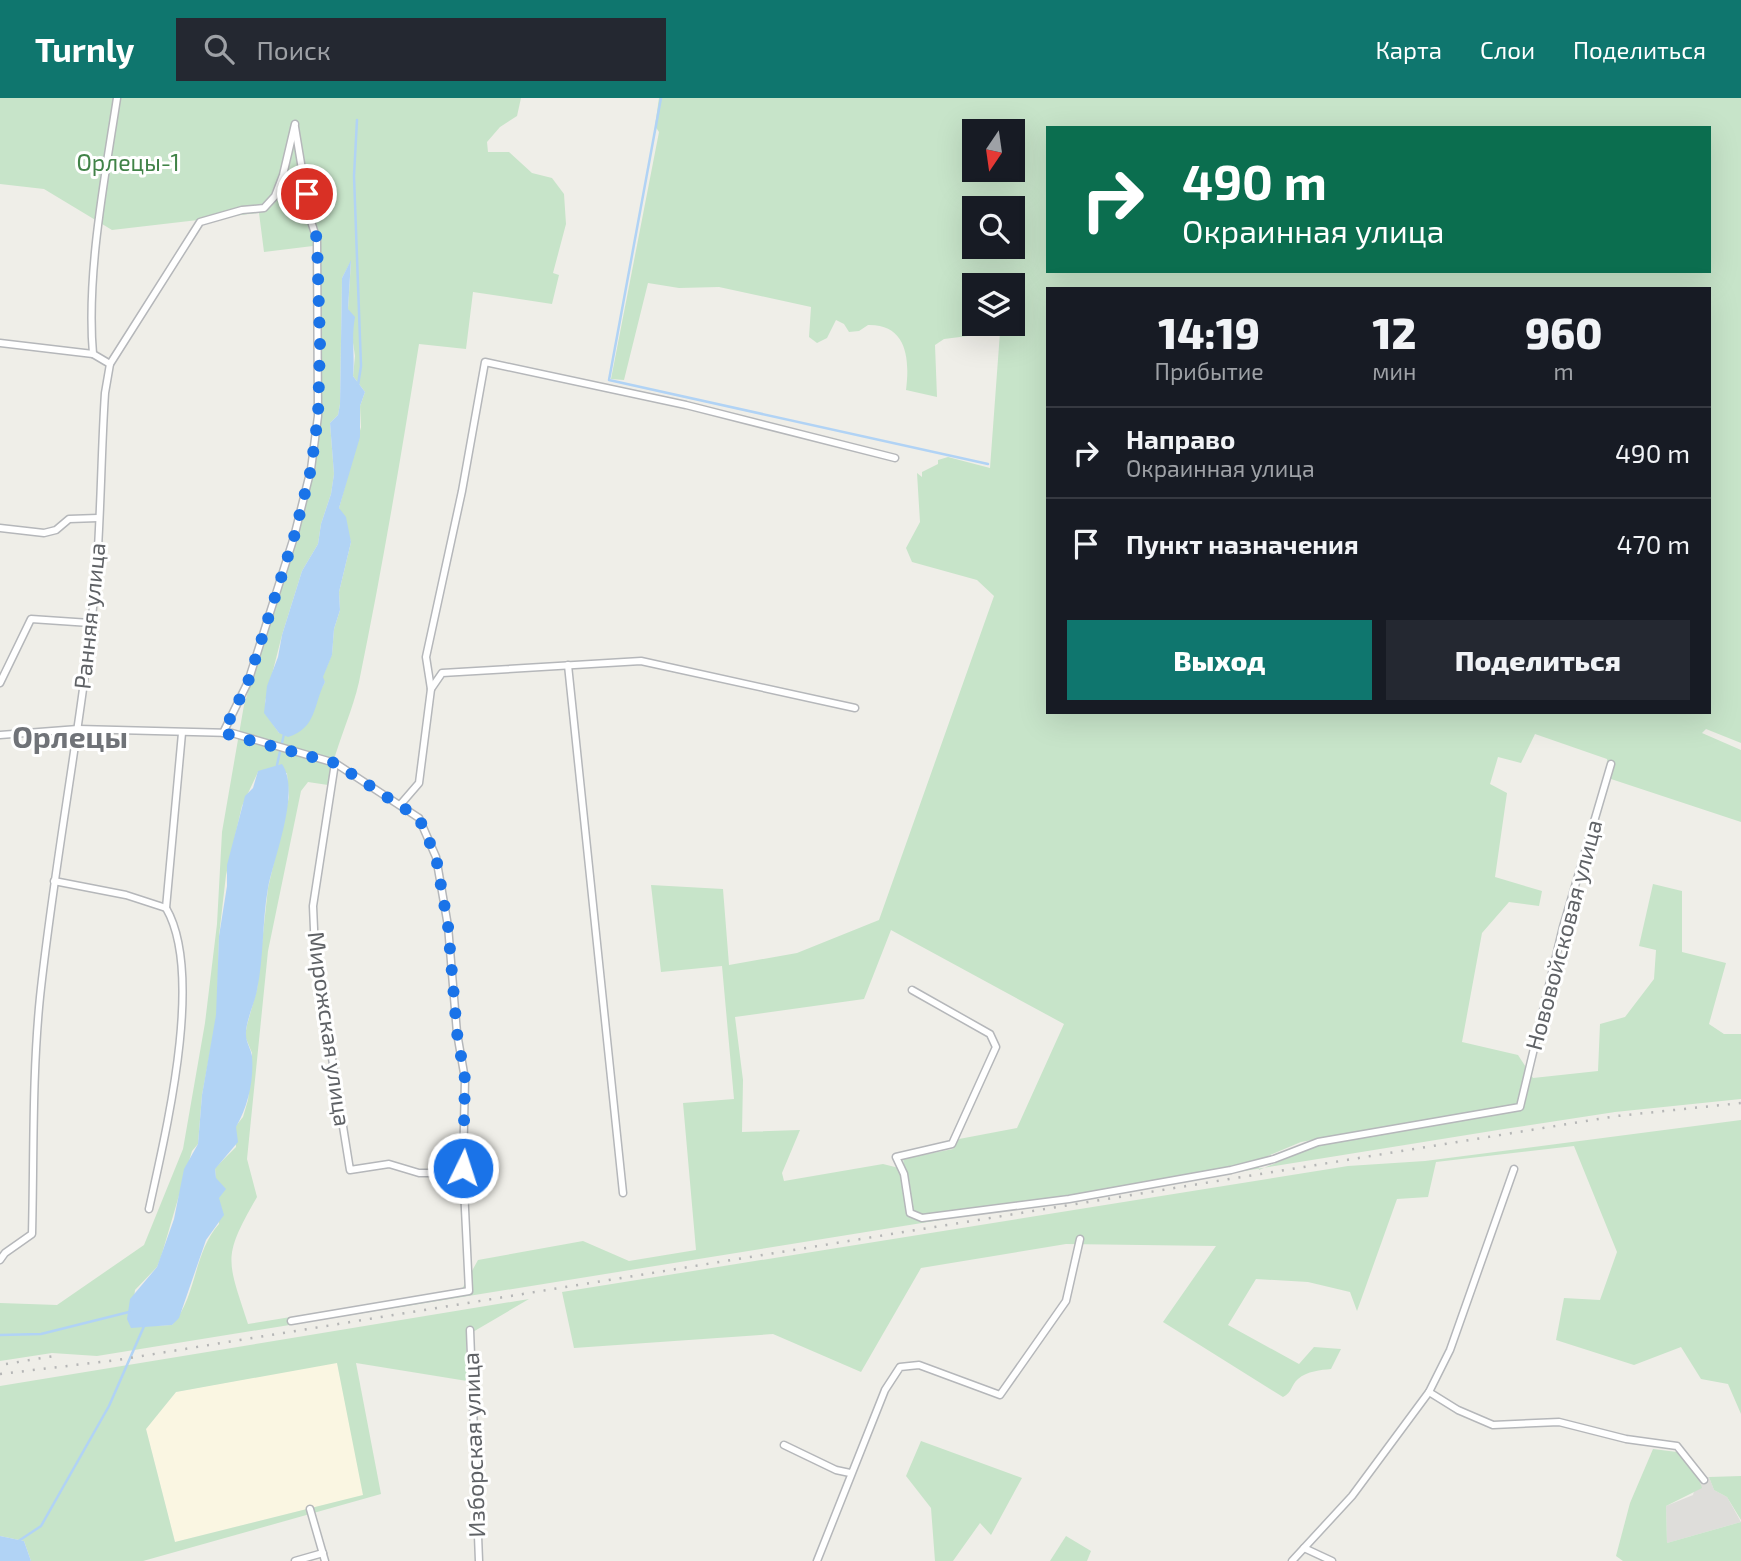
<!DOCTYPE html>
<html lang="ru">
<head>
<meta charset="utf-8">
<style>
	body { margin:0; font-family:"Exo 2",sans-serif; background:#242831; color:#f1f3f6; height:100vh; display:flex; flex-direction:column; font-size:26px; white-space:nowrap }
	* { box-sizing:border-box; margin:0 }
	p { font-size:23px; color:#9ea1a6 }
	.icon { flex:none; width:38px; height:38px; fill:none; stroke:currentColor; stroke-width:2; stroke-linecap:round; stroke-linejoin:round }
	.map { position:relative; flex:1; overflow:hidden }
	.sheet { position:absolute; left:1046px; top:189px; width:665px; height:427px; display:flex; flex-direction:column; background:#171b24; border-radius:0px; box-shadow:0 7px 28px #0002 }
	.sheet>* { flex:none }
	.top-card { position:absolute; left:1046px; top:28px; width:665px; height:147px; border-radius:0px; box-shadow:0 7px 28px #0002; background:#0b6e4f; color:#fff; overflow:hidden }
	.needle { width:46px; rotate:193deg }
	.buttons { position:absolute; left:962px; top:21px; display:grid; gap:14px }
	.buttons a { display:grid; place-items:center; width:63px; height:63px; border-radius:0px; background:#171b24; box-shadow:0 7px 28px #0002; font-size:35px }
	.pin { position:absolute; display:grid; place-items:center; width:60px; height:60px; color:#fff; margin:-30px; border:4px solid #fff; border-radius:50%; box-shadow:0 2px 7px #0007 }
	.me { position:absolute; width:77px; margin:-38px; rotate:4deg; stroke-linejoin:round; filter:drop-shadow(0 0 5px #0008) }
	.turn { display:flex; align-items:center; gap:24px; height:147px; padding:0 21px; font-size:32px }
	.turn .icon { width:91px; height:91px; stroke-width:2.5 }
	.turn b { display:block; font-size:49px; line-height:60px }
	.eta { display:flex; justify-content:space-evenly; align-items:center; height:119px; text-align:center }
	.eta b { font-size:42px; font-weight:800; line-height:49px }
	.button { display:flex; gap:14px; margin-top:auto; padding:14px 21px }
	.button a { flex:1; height:80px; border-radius:0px; background:#0f766e; color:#fff; font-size:28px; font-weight:800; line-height:80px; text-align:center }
	.button a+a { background:#242831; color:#f1f3f6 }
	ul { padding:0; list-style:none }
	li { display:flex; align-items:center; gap:21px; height:91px; padding:0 21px; border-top:2px solid #363941 }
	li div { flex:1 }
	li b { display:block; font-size:26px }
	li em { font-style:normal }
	header { display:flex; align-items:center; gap:42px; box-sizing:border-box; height:98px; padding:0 35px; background:#0f766e; color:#fff }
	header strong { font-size:33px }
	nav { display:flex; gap:38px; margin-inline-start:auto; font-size:24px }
	.search { width:490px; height:63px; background:#242831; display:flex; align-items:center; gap:18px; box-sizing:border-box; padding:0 24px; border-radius:0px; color:#9ea1a6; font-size:26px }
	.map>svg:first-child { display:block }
</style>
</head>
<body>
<header>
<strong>Turnly</strong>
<div class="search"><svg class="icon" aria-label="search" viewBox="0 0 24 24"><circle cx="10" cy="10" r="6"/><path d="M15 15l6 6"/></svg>Поиск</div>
<nav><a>Карта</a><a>Слои</a><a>Поделиться</a></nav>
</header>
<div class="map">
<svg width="1741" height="1463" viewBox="0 0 1741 1463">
	<rect width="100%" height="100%" fill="#efeee8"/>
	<path fill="#faf6e2" d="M 337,1264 L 364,1397 L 175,1444 L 146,1331 L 176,1294 Z"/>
	<path fill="#deddda" d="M 1698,1379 L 1709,1379 L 1714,1392 L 1727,1399 L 1741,1424 L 1667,1445 L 1666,1408 L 1693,1397 Z"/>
	<g fill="#c7e4c9" fill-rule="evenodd">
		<path d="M 0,0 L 521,0 L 517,18 L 500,29 L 487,44 L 488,54 L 509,54 L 532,75 L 552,80 L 564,96 L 566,126 L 553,175 L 559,177 L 552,206 L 473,194 L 466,251 L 419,246 C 401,359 382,472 359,584 C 351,619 334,651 328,687 L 308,684 L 301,693 L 268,853 L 247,1061 L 257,1099 C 222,1160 227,1161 248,1226 L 462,1191 L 478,1162 L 583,1143 L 629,1163 L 696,1152 L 683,1005 L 734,1001 L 722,868 L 661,874 L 651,787 L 723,791 L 729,867 L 797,855 L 879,822 L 994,498 L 977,482 L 912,464 L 906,450 L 920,424 L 917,375 L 922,379 L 922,374 L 938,366 L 938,362 L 948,359 L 990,370 L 1000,234 L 944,241 L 935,247 L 937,299 L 906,292 C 910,261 907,226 868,227 L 859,233 L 849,234 L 844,226 L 836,222 L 827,240 L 817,245 L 809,239 L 811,209 L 719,189 L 679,190 L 648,185 L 624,282 L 611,281 L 659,34 L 655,28 L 659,0 L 1741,0 L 1741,645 L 1706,631 L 1702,635 L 1741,652 L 1741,724 L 1611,681 L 1607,661 L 1535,636 L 1521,665 L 1498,659 L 1490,686 L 1507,695 L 1495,779 L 1542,793 L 1539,808 L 1509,804 L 1482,835 L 1462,944 L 1518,957 L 1533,980 L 1598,973 L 1600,926 L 1625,919 L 1654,881 L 1656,852 L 1639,848 L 1653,786 L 1682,793 L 1682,854 L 1726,865 L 1709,926 L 1724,936 L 1741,936 L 1741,1001 L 1615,1014 L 1504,1031 L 97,1258 L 52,1255 L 0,1263 L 0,1205 L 57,1207 L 144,1147 L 183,1051 L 205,925 L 217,826 L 222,734 L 244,607 L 314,374 L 321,318 L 321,147 L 264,154 L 259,115 L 112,132 L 44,91 L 0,86 ZM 1048,30 L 1710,30 L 1710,173 L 1048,173 ZM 975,33 L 1013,33 L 1013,72 L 975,72 ZM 975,110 L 1013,110 L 1013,149 L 975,149 ZM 351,163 L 348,211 L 355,258 L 353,278 L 365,294 L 360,308 L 361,329 L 339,410 L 351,444 L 339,494 L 340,512 L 334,531 L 332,556 L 322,580 L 325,584 L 320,593 L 279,635 L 265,615 L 265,604 L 282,537 L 302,473 L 318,446 L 321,426 L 331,396 L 334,376 L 330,325 L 338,317 L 340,306 L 342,180 ZM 975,187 L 1013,187 L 1013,226 L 975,226 ZM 1048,191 L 1710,191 L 1710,614 L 1048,614 ZM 258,674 L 287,675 L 289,699 L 268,790 L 257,891 L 247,927 L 245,938 L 252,955 L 252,968 L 248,1002 L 243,1019 L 235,1029 L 236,1049 L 215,1070 L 219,1126 C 193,1155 197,1199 172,1227 L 131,1229 L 135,1192 L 157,1169 L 161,1159 L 192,1053 L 198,1046 L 202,997 L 217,917 L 219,838 L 226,777 L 242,708 ZM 891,832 L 1064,926 L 1017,1030 L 959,1041 L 953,1051 L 903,1061 L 912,1112 L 906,1113 L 899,1070 L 883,1066 L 784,1083 L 782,1075 L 800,1032 L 742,1034 L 743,982 L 735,919 L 864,901 ZM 1516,1006 L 1516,1012 L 1319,1047 L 1259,1072 L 1258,1062 L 1301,1044 Z"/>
		<path d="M 1741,1022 L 1741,1316 L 1728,1286 L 1701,1281 L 1681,1249 L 1634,1267 L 1556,1242 L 1564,1200 L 1600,1202 L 1617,1154 L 1574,1048 L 1436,1064 L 1428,1099 L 1397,1101 L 1357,1213 L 1350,1194 L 1308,1184 L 1256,1181 L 1228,1227 L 1299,1266 L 1314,1249 L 1341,1251 L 1331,1271 C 1321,1272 1307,1273 1298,1281 C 1291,1287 1292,1295 1283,1299 L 1163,1224 L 1216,1148 L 1066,1146 L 921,1170 L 861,1274 L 773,1236 L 574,1250 L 562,1194 L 1348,1068 L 1425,1063 Z"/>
		<path d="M 529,1201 L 466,1238 L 467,1283 L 356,1265 L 381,1396 L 143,1463 L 31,1463 L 24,1443 L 0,1438 L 0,1288 ZM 337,1265 L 363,1397 L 175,1444 L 146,1331 L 176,1294 Z"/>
		<path d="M 921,1343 L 1022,1380 L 991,1437 L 980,1425 L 953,1463 L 935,1463 L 931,1410 L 906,1378 Z"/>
		<path d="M 1653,1351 L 1677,1354 L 1698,1379 L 1702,1390 L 1666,1408 L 1667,1445 L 1741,1424 L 1741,1463 L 1623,1463 L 1616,1458 L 1630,1405 Z"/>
		<path d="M 1741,1378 L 1741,1422 L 1727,1399 L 1714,1392 L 1709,1379 Z"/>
		<path d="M 1066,1438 L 1091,1453 L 1087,1463 L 1050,1463 Z"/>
	</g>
	<g fill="#b1d3f5">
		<path d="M 351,162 L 348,211 L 355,219 C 351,241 355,255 353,278 L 365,294 L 360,308 L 360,339 L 339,410 L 346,419 L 351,444 L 339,494 L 340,512 L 334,531 L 332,557 L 323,579 L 325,584 C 313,607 317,630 288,639 L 279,635 L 264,615 L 267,588 L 278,559 L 282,537 L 302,473 L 318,446 L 321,426 L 331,396 L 334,376 L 330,325 L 338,317 L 340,306 L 342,180 Z"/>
		<path d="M 282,666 C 301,693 274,758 268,790 C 262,824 264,859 257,892 C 255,904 245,925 246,937 C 246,944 251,951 252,958 C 254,983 248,1008 236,1029 L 238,1044 L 215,1071 L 216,1080 L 226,1091 L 219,1100 L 224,1117 L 206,1142 L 179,1220 L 172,1227 L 131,1230 L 127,1221 L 130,1201 L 157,1169 L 174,1121 L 184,1071 L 198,1046 L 202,997 L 216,917 L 219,838 L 227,788 L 227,767 L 245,698 L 253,690 L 258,673 Z"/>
		<path d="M 0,1438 L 24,1443 L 31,1463 L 0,1463 Z"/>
	</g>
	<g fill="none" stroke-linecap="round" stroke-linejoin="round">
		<g stroke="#b1d3f5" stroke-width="2.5">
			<path d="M 661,0 L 609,282 L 988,366"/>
			<path d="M 357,22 L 354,78 L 361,268 L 358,287"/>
			<path d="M 277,667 L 284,636"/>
			<path d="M 0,1237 L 41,1236 L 129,1214"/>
			<path d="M 17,1444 L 41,1428 L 109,1308 L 145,1226"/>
		</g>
		<g stroke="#b5b7ba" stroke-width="9">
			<g id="street">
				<path d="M 0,245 L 93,256"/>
				<path d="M 110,266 L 93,256 C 86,177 105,79 117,0"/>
				<path d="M 0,430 L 44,435 L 56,432 L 69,421 L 98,420"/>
				<path d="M 568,567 L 623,1095"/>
				<path d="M 0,585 L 31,521 L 90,525"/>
				<path d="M 431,591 L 442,575 L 641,563 L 855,610"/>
				<path d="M 223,635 L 248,584 L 294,439 L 311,371 L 318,318 L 317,142 L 310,120 L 295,29"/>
				<path d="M 0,637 L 78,631 L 232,635 L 335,665 L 419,720 L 436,759 L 448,828 L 457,935 L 465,981 L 463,1070 L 469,1193 L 291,1223"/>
				<path d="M 335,665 L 313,808 L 315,854 L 350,1072 L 389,1066 L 419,1075 L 439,1075 L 463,1070"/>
				<path d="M 400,707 L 419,685 L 431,591 L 426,559 L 462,393 L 485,264 L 686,307 L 895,360"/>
				<path d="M 54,783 L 126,797 L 166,810"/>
				<path d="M 912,892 L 990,936 L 996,949 L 952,1046 L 896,1059 L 904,1076 L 910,1115 L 922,1120 L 1069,1101 L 1231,1072 L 1274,1061 L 1318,1044 L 1520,1009 L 1563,829 L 1611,666"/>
				<path d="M 149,1111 C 165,1037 205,877 166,810 L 182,635"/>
				<path d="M 0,1162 L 5,1155 L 32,1136 C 34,1057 32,978 40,899 C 55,758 83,620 96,480 C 101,418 101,356 105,295 L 110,266 L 200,124 L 242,112 L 264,110 L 275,98 L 283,77 L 295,26"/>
				<path d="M 470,1232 L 479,1463"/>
				<path d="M 1429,1294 L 1458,1312 L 1493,1327 L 1559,1324 L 1626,1341 L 1677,1348 L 1704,1382"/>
				<path d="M 784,1347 L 836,1372 L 850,1375"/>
				<path d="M 310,1411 L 325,1463"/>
				<path d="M 1304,1450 L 1332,1463"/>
				<path d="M 295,1463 L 323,1455"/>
				<path d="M 817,1463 L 885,1292 L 900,1269 L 919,1267 L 1000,1297 L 1066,1203 L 1080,1141"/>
				<path d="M 1292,1463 L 1352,1398 L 1429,1294 L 1450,1252 L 1514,1071"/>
			</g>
		</g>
		<use href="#street" stroke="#fff" stroke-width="6"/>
		<g stroke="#b5b6b6" stroke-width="2.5" stroke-dasharray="2 9" stroke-linecap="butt">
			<path d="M 6,1266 L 54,1258"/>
			<path d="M 0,1276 L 117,1262 L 1617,1018 L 1741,1005"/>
		</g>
	</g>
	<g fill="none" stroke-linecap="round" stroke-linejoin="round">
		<path stroke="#1a73e8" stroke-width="12" stroke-dasharray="0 21.6" d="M 307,96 L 317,142 L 320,246 L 318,318 L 311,371 L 294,439 L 248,584 L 223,635 L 335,665 L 419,720 L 436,759 L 448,828 L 457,935 L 465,981 L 463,1070"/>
	</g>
	<g text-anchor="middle" stroke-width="6" stroke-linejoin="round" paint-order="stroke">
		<g font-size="23" fill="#418348" stroke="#fff">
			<text x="128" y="73">Орлецы-1</text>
		</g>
		<g font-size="23" fill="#5f6266" stroke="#fff">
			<text transform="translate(90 518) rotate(-84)" y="8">Ранняя улица</text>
			<text transform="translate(1564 837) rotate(-75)" y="8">Нововойсковая улица</text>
			<text transform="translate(329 931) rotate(82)" y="8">Мирожская улица</text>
			<text transform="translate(474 1347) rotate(-92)" y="8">Изборская улица</text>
		</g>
		<g font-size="30" font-weight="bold" fill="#707378" stroke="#fff">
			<text x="70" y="650">Орлецы</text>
		</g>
	</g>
</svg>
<div class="buttons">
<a><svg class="needle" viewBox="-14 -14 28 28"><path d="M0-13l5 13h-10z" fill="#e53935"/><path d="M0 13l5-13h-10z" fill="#9ea1a6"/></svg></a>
<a><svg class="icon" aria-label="search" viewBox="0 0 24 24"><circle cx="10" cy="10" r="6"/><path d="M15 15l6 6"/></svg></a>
<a><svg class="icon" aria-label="layers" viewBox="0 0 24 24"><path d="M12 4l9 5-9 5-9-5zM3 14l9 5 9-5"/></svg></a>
</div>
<div class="pin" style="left:307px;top:96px;background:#d93025"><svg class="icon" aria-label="arrive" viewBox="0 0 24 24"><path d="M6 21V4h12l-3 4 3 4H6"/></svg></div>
<svg class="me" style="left:463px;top:1070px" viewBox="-20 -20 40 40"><circle r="17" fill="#1a73e8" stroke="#fff" stroke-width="3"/><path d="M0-11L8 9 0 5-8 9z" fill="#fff"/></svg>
<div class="top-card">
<div class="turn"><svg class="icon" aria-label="right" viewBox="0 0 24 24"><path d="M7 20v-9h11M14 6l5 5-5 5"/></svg><div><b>490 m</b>Окраинная улица</div></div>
</div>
<section class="sheet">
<div class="eta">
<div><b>14:19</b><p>Прибытие</p></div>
<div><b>12</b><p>мин</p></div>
<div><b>960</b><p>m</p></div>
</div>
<ul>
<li><svg class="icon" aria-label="right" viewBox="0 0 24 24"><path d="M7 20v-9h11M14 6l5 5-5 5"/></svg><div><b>Направо</b><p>Окраинная улица</p></div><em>490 m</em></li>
<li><svg class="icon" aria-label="arrive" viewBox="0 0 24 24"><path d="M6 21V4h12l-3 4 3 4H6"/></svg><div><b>Пункт назначения</b></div><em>470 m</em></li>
</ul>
<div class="button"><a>Выход</a><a>Поделиться</a></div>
</section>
</div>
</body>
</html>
